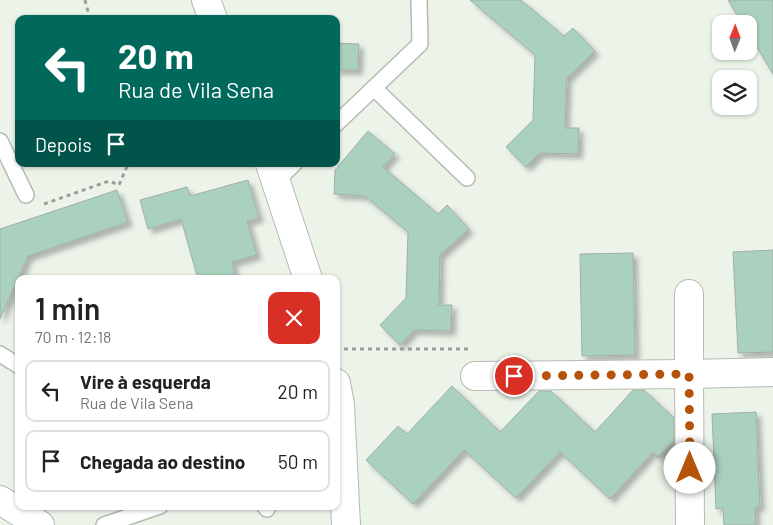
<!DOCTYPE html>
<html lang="pt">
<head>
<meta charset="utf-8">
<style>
	body { margin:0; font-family:Barlow,sans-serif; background:#f2f2f2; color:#222; height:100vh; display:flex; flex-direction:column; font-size:19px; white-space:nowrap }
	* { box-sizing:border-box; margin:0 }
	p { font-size:16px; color:#767676 }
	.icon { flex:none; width:28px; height:28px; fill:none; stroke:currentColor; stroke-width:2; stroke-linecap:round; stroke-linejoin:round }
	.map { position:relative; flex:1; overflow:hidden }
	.sheet { position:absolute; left:15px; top:275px; width:325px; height:235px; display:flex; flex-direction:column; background:#fff; border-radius:10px; box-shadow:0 1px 4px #0004 }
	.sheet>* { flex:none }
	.guide { position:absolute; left:15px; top:15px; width:325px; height:152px; border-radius:10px; box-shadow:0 1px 4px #0004; background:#00695c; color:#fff; overflow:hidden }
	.needle { width:32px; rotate:1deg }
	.controls { position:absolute; left:712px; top:15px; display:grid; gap:10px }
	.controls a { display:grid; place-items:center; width:45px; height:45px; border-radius:10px; background:#fff; box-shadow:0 1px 4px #0004; font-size:25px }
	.pin { position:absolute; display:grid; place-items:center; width:42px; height:42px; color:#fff; margin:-21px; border:2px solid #fff; border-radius:50%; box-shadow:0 1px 5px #0007 }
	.me { position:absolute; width:55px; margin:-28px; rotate:0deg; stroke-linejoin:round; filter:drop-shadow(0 0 4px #0008) }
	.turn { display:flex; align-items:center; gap:18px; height:105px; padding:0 20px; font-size:22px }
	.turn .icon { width:65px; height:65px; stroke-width:2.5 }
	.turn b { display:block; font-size:35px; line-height:42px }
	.then { display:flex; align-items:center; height:48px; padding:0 20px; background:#0003; gap:10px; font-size:19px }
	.round { display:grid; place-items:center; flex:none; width:52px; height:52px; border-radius:10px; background:#f2f2f2 }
	.head { display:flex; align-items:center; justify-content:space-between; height:85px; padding:0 20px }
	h1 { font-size:30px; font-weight:600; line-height:38px }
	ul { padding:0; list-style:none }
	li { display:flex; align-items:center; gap:15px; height:62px; margin:0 10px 8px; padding:0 10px; border:2px solid #e0e0e0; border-radius:10px }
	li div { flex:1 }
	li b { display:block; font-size:19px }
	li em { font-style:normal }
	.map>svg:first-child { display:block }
</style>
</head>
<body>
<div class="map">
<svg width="773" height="525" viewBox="0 0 773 525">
	<defs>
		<filter id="shadow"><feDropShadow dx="4.5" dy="4.5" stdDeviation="2.5" flood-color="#0004"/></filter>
	</defs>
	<rect width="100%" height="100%" fill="#ecf4ea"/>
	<g fill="#aad1bd" stroke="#a2aea8" filter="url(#shadow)">
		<path d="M 470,0 L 521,0 L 564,36 L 573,28 L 595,51 L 567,78 L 565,128 L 579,128 L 578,154 L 540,153 L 526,167 L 506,147 L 533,120 L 535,55 Z"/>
		<path d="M 728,0 L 773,0 L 773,74 L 749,34 L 749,24 L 742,24 Z"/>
		<path d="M 336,43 L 359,44 L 358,70 L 336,70 Z"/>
		<path d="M 368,131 L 395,154 L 383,167 L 438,214 L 447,205 L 469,229 L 440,255 L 439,305 L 452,305 L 451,331 L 414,330 L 400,345 L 380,325 L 406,298 L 408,232 L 365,196 L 334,194 L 335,170 Z"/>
		<path d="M 248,180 L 259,218 L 247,221 L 257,255 L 232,262 L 235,274 L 217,279 L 198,279 L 181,219 L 148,229 L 140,200 L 187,187 L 190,196 Z"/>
		<path d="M 117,190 L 128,222 L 28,256 L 0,319 L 0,229 Z"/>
		<path d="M 773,250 L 773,352 L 738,353 L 733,252 Z"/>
		<path d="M 633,253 L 635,355 L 582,356 L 580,254 Z"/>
		<path d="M 452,386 L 500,432 L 539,391 L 551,391 L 595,432 L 633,390 L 644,390 L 674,418 L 674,441 L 658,457 L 653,452 L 610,499 L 560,452 L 516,498 L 464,450 L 413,504 L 366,460 L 398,426 L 407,434 Z"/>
		<path d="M 756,412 L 760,507 L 755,507 L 756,525 L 724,525 L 723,508 L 716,509 L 712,414 Z"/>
	</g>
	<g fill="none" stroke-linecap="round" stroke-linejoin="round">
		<g stroke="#b4bbb2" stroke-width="18">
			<g id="service">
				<path d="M 374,88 L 467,178"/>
				<path d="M 336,124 L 420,44 L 419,0"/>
				<path d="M 0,141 L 26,195"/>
				<path d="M 276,181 L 294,164"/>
				<path d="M 0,354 L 19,366"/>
				<path d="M 265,506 L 267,509"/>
				<path d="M 104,525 L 160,506"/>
			</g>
		</g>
		<g stroke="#b4bbb2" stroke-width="30">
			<g id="minor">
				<path d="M 206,0 L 213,19"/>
				<path d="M 270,164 L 308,279"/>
				<path d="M 689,294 L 689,374 L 773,372"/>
				<path d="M 475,376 L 689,374 L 690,525"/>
				<path d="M 336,383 L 340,405 L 346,525"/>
				<path d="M 0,500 L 40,525"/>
			</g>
		</g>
		<g stroke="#9aa099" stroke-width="3" stroke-dasharray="4 4" stroke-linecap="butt">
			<path d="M 85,0 L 90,19"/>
			<path d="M 44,204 L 109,181 L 119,185 L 128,164"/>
			<path d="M 336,349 L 468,349"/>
		</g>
		<use href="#service" stroke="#fff" stroke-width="15"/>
		<use href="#minor" stroke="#fff" stroke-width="28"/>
	</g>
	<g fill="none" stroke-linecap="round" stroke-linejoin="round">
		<path stroke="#b45309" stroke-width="9" stroke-dasharray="0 16.2" d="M 514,376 L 689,374 L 690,468"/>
	</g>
</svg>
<div class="controls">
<a><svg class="needle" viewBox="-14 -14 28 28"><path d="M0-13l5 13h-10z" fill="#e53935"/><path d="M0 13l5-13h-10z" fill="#767676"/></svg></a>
<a><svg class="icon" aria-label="layers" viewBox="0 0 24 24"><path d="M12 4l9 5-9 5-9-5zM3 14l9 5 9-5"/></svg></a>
</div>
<div class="pin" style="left:514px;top:376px;background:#d93025"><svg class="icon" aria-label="arrive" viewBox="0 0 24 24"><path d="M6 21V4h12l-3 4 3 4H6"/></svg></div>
<svg class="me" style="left:690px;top:468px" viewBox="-20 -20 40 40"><circle r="19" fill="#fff"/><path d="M0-13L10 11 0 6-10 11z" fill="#b45309"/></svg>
<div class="guide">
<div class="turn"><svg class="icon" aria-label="left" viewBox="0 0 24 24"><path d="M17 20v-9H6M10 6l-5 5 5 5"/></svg><div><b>20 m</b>Rua de Vila Sena</div></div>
<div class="then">Depois<svg class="icon" aria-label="arrive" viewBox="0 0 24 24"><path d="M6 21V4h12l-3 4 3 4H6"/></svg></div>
</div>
<section class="sheet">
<div class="head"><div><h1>1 min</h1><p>70 m · 12:18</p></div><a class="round" style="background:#d93025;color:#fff"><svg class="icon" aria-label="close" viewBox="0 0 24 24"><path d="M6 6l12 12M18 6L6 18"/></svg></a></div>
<ul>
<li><svg class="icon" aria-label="left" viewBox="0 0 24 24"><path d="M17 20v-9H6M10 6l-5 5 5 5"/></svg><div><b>Vire à esquerda</b><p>Rua de Vila Sena</p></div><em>20 m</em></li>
<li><svg class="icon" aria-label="arrive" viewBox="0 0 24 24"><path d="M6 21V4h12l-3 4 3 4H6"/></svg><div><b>Chegada ao destino</b></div><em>50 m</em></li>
</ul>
</section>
</div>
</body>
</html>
